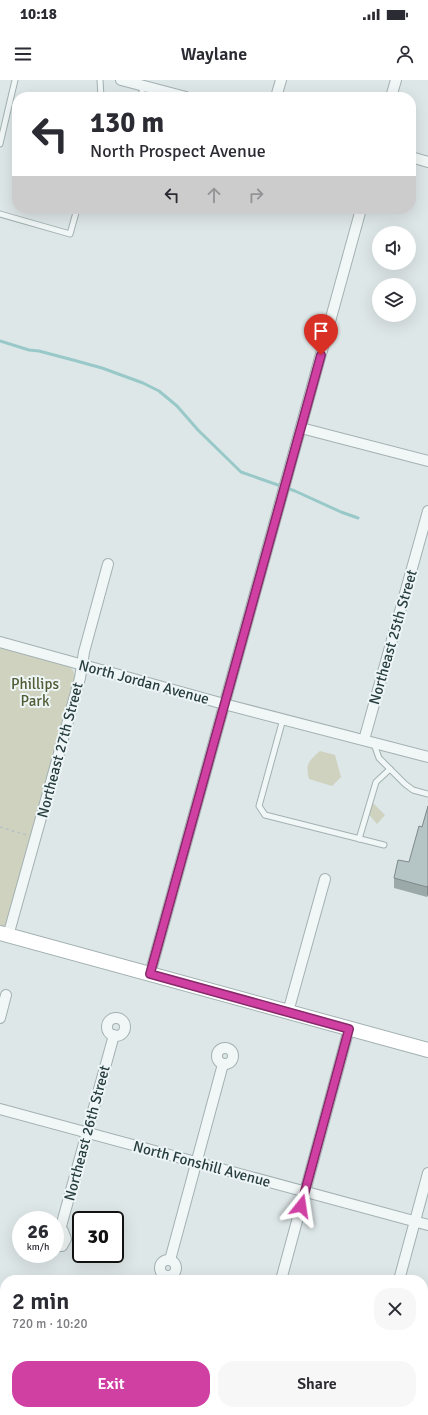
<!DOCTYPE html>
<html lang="en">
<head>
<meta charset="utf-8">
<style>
	body { margin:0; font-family:Signika,sans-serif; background:#f7f7f7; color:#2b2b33; height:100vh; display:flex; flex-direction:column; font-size:15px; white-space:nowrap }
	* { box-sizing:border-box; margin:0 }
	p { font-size:13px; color:#7c7c81 }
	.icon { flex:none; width:22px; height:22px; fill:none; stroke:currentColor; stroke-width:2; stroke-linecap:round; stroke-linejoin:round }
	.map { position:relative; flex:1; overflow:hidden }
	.panel { position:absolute; left:0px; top:1195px; width:428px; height:140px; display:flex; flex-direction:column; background:#fff; border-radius:16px 16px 0 0; box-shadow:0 4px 16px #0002 }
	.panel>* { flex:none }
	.top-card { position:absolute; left:12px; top:12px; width:404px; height:122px; border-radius:16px; box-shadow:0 4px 16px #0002; background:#fff; color:#2b2b33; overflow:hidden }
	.buttons { position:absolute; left:372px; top:146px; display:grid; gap:8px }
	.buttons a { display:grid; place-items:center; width:44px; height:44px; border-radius:50%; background:#fff; box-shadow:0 4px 16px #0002; font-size:20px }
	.speed { position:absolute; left:12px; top:1131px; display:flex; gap:8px; font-size:20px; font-weight:700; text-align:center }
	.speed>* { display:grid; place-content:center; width:52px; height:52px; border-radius:50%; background:#fff; box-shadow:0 4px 16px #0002; line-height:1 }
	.speed small { font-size:10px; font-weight:400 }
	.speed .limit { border:2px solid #111; border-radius:6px; background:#fff; color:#111 }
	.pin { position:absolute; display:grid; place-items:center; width:34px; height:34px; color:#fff; margin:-41px -17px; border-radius:50% 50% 50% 0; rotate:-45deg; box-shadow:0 0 4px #0007 }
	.pin .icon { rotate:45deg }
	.me { position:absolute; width:44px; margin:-22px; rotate:15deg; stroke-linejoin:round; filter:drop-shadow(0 0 3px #0008) }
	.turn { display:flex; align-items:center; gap:14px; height:84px; padding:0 12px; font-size:18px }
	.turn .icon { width:52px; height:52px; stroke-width:2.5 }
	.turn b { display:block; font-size:28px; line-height:34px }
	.lanes { display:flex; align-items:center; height:38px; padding:0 12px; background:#0003; justify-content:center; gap:20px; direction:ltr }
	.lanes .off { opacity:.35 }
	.round { display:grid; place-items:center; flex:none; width:42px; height:42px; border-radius:16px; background:#f7f7f7 }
	.headline { display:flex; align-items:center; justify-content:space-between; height:68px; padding:0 12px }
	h1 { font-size:24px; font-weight:600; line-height:30px }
	.action { display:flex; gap:8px; margin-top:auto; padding:8px 12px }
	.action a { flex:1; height:46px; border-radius:16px; background:#d040a3; color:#fff; font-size:16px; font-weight:600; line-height:46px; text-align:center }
	.action a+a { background:#f7f7f7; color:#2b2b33 }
	.status { display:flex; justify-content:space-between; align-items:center; height:28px; padding:0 20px; background:#fff; direction:ltr }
	.status svg { height:11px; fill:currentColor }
	header { display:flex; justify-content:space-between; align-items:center; height:52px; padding:0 12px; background:#fff; font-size:18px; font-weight:600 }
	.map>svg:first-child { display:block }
</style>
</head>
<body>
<div class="status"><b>10:18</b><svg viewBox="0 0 49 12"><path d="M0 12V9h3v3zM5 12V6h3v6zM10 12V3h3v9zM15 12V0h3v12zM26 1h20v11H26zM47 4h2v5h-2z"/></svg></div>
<header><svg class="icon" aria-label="menu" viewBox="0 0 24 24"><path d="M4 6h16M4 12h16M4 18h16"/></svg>Waylane<svg class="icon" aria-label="person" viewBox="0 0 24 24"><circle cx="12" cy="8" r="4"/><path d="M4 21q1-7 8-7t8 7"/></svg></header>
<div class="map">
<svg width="428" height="1335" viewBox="0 0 428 1335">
	<rect width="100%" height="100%" fill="#dee7e8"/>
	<g fill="#ced2bf">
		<path d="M 0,567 L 67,585 L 73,590 L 75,596 L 6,844 L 4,847 L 0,848 Z"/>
		<path d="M 320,671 L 335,675 L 341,697 L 332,706 L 309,699 C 305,683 309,681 320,671 Z"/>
		<path d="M 373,723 L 385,735 L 377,744 L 366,731 Z"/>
	</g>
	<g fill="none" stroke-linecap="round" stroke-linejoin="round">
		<path stroke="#98c9c8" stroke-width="3" d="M 0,261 L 29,270 L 39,271 L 73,280 L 102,288 L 143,303 L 159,311 L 177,326 L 198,350 L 241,392 L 295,411 L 341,432 L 358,438"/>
		<g stroke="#a3b1b2" stroke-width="7">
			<g id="lane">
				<path d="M 100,0 L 101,17"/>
				<path d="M 140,17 L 144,6"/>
				<path d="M 0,64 L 15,0"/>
				<path d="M 0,134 L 70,154 L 77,129"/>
				<path d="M 283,639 L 259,726 L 265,735 L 384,765"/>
				<path d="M 374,664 L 379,678 L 405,704 L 413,710 L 428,714"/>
				<path d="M 359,759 L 376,702 L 390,689"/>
			</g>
		</g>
		<g stroke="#a3b1b2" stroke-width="12">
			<g id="street">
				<path d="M 121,0 L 186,17"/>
				<path d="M 276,17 L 281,0"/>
				<path d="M 391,17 L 396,0"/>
				<path d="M 411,77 L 428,82"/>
				<path d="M 301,348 L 428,381"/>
				<path d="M 0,562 L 224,624 L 428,677"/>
				<path d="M 364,660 L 428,431"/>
				<path d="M 8,856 L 80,598 L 84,572 L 108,484"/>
				<path d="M 150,894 L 361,129"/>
				<path d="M 288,932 L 325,799"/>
				<path d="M 0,938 L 6,915"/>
				<circle cx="116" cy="947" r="9"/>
				<circle cx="225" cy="976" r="8"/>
				<path d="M 0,1029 L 428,1145"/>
				<path d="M 55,1150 L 63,1151 L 66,1159 L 62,1166 L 55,1166"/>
				<path d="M 60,1150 L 114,955"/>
				<circle cx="168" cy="1188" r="8"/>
				<path d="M 170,1180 L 223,984"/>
				<path d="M 281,1200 L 349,949"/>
				<path d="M 399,1200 L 428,1093"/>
				<path d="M 283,1330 L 301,1335"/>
				<path d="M 167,1335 L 169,1330"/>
			</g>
		</g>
		<g stroke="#a3b1b2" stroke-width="16">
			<path id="secondary" d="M 0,853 L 428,970"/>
		</g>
		<path stroke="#b8c2c3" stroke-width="1.5" stroke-dasharray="3 3" stroke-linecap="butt" d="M 0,747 L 27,755"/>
		<use href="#lane" stroke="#f1f6f6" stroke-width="5"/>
		<use href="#street" stroke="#f1f6f6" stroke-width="10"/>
		<use href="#secondary" stroke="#fff" stroke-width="14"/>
	</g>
	<g fill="#9ca9a9">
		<path d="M 17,77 L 17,94 L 15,94 L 15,83 Z"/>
		<path d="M 428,726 L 427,817 L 394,808 L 394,798 L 409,782 L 422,747 Z"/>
	</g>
	<path fill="#7f898a" d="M 428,805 L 428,815 L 427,817 L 427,807 Z"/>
	<g fill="#b5c4c5" stroke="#7f898a">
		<path d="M 17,77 L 17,84 L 15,83 Z"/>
		<path d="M 428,726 L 428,805 L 427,807 L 394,798 L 398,780 L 409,782 L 419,746 L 422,747 Z"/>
	</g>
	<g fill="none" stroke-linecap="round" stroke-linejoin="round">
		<g stroke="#872a6a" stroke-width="10">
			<path id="route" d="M 301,1126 L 349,949 L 150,894 L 321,275"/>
		</g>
		<use href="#route" stroke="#d040a3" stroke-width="7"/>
	</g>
	<g text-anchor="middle" stroke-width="4" stroke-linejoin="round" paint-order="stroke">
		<g font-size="15" fill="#273d3f" stroke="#eef5f6">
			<text transform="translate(393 557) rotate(-74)" y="5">Northeast 25th Street</text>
			<text transform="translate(144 602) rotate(15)" y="5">North Jordan Avenue</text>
			<text transform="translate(60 670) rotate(-75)" y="5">Northeast 27th Street</text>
			<text transform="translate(87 1053) rotate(-75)" y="5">Northeast 26th Street</text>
			<text transform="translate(202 1084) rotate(15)" y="5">North Fonshill Avenue</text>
		</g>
		<g font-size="15" fill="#505b34" stroke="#eef5f6">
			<text x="35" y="609">Phillips<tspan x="35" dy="17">Park</tspan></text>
		</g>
	</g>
</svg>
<div class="buttons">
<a><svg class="icon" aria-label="sound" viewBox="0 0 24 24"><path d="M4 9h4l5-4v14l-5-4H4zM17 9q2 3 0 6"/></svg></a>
<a><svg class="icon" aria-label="layers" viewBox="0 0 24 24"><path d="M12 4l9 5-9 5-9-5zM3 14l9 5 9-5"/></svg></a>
</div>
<div class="speed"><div>26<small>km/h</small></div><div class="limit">30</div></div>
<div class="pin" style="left:321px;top:275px;background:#d93025"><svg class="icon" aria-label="arrive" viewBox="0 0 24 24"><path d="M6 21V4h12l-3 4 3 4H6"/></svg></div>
<svg class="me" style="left:301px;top:1126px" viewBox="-20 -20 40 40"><path d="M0-17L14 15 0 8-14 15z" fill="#d040a3" stroke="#fff" stroke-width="4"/></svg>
<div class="top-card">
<div class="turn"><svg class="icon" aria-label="left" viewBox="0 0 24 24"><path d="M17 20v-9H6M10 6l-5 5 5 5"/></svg><div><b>130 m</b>North Prospect Avenue</div></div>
<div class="lanes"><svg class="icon" aria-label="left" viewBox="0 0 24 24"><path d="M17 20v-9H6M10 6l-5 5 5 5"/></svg><svg class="icon off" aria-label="ahead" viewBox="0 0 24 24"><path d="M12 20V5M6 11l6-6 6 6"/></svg><svg class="icon off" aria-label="right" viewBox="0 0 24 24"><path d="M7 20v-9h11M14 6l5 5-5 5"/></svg></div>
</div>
<section class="panel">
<div class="headline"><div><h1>2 min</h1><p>720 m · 10:20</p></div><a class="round"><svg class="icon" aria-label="close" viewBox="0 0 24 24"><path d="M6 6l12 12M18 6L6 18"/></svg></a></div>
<div class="action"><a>Exit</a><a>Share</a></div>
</section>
</div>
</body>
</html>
